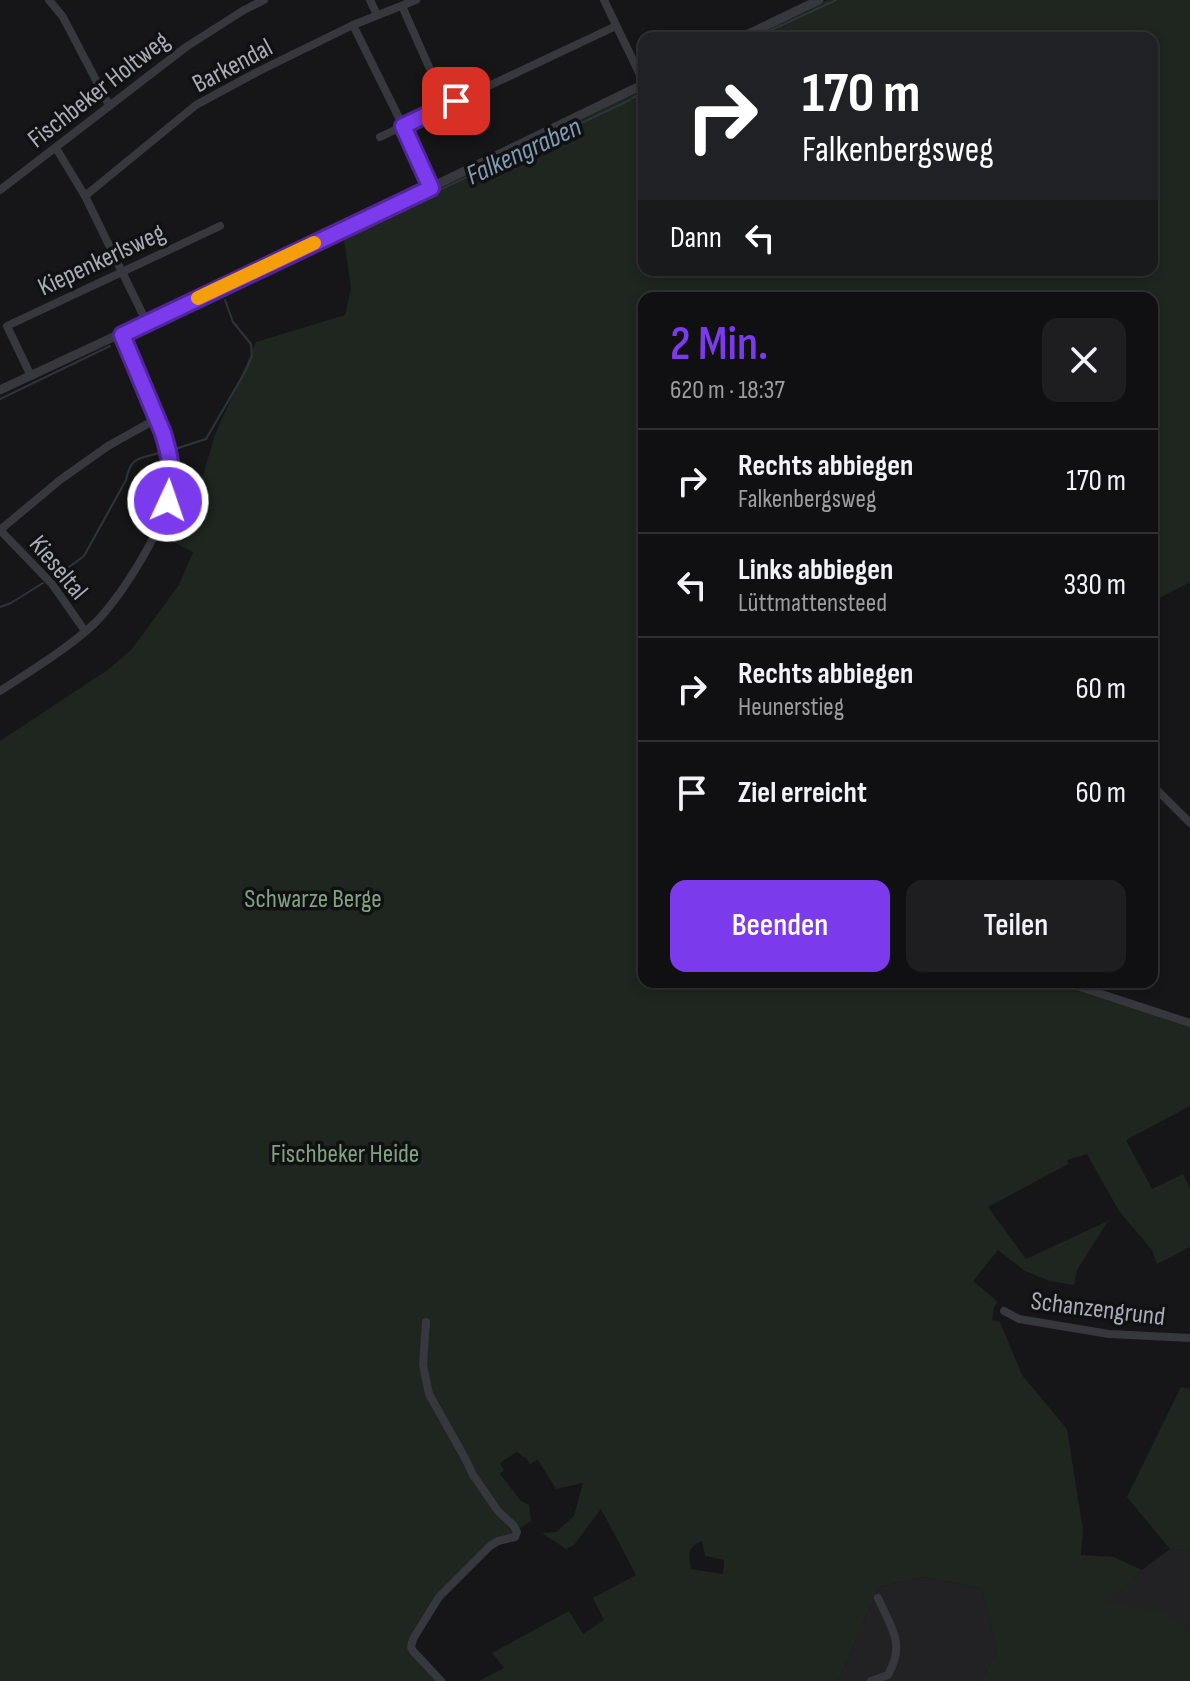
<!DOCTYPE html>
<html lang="de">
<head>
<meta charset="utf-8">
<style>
	body { margin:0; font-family:"Sofia Sans Condensed",sans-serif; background:#1e1e20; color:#f1f3f6; height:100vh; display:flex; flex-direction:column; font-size:30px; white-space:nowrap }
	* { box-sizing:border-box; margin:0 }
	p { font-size:26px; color:#9c9d9f }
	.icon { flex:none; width:44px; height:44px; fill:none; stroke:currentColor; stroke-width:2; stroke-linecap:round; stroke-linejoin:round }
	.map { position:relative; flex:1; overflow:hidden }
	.details { position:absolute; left:638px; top:292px; width:520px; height:696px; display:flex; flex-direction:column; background:#101012; border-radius:16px; box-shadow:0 4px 12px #0003,0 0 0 2px #303032 }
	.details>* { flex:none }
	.banner { position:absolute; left:638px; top:32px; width:520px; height:244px; border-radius:16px; box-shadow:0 4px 12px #0003,0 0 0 2px #303032; background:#202124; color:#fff; overflow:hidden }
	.pin { position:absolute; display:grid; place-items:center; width:68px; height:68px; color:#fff; margin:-34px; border-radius:16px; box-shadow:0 4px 12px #0006 }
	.me { position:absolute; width:88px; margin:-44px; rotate:3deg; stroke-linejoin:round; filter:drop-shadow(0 0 6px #0008) }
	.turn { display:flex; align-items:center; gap:28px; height:168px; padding:0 32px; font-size:36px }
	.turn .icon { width:104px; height:104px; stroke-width:2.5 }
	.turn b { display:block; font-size:56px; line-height:68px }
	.then { display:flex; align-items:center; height:76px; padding:0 32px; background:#0003; gap:16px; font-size:30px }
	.round { display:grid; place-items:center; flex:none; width:84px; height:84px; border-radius:16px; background:#1e1e20 }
	.head { display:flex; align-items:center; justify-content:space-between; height:136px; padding:0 32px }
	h1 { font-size:48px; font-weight:600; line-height:60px; color:#7c3aed }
	.cta { display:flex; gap:16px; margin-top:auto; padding:16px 32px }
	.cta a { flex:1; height:92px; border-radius:16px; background:#7c3aed; color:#fff; font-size:32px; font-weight:600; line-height:92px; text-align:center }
	.cta a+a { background:#1e1e20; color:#f1f3f6 }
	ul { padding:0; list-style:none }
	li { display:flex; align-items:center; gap:24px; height:104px; padding:0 32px; border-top:2px solid #303032 }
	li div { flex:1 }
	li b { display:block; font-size:30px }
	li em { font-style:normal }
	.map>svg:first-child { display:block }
</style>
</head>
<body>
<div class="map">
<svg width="1190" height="1681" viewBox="0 0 1190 1681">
	<rect width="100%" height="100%" fill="#161618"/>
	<g fill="#222225">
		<path d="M 1170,1549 L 1190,1551 L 1190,1632 L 1184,1626 L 1106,1602 L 1142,1570 Z"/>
		<path d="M 922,1577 L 981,1588 L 997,1652 L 981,1681 L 838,1681 L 879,1587 Z"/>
	</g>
	<g fill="#1e261f" fill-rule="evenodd">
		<path d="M 827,0 L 1190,0 L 1190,582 L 1152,602 L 1152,298 L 644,298 L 644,982 L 1071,982 L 1190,1020 L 1190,1106 L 1126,1140 L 1152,1189 L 1183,1174 L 1190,1188 L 1190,1247 L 1157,1264 L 1152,1250 L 1119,1211 L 1087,1154 L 1067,1160 L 1068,1164 L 988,1207 L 1026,1259 L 1108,1221 L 1077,1270 L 1074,1285 L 1050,1281 L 1025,1271 L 998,1250 L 973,1281 L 998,1302 L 994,1308 L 992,1320 L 1000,1322 L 1022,1375 L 1067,1429 L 1083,1530 L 1081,1555 L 1114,1557 L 1142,1570 L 1107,1602 C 1137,1607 1168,1607 1190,1632 L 1190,1681 L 981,1681 L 997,1652 L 981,1588 L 922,1577 L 879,1587 L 838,1681 L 479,1681 L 504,1668 L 492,1653 L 569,1611 L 583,1634 L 604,1620 L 593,1598 L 636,1575 L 601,1509 L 574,1545 L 566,1549 L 542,1533 L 556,1532 L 574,1516 L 583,1483 L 556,1489 L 538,1460 L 530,1464 L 525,1457 L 523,1457 L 517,1452 L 500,1463 L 504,1470 L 500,1474 L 521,1501 L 529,1505 L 531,1521 L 517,1530 L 517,1534 L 498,1541 L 443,1592 L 411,1647 L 441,1681 L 0,1681 L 0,741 L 109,669 L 131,650 L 179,585 L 193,552 L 158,534 L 176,487 L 191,493 L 203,475 L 215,435 L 256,342 L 345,315 L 351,288 L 344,240 L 371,225 L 370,220 L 644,87 L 644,270 L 1152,270 L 1152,38 L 761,38 L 758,33 ZM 702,1541 L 705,1556 L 724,1560 L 723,1574 L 691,1569 C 689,1553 686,1548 702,1541 Z"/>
		<path d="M 1181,1387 L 1190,1389 L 1190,1551 L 1170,1549 L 1127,1497 Z"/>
	</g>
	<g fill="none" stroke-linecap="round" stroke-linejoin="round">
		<g stroke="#2c353c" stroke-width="2">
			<path d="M 762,38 L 765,33 L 836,0"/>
			<path d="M 632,98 L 644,93"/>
			<path d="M 372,222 L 630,100"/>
			<path d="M 134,335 L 345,234"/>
			<path d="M 0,399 L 110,346"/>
			<path d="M 175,449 L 206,439 L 245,372 L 252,356 L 251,344 L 233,322 L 225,300"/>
			<path d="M 54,578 L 84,556 L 126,480 C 131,455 140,459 163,452"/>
			<path d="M 0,607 L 11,603 L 43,583"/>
		</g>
		<g stroke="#37383d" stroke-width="8">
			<path d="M 49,0 L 63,17 L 109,105"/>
			<path d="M 370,0 L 377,15"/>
			<path d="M 604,0 L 644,83"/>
			<path d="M 402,6 L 429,67"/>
			<path d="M 353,25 L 403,126 L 431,188"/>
			<path d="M 380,137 L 616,26"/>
			<path d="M 56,148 L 85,196 L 147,323"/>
			<path d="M 0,190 L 186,47 L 244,10 L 264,0"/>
			<path d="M 85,196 L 196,105 L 259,71 L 353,25 L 416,0"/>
			<path d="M 31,376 L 7,326 L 220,226"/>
			<path d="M 0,530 L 60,480 L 108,446 L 158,418"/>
			<path d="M 0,530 L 52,584 L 85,631"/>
			<path d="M 0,691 C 31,671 70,647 96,622 C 122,595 167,525 171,488 C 173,469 168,451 163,433 L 122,335"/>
			<path d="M 1152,785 L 1190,823"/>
			<path d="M 1065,982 L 1190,1023"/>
			<path d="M 1004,1311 L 1019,1319 L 1109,1334 L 1190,1338"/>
			<path d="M 426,1322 L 423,1365 L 429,1394 L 466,1460 L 473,1475 L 498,1511 L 514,1526 L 517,1532 L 515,1537 L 498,1541 L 490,1546 L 439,1597 L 413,1639 L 411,1647 L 413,1651 L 441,1681"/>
			<path d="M 871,1681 L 888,1675 C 906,1643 891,1628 878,1598"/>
		</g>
		<g stroke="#37383d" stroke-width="9">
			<path d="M 740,38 L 819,0"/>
			<path d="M 0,390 L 351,226 L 644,84"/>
		</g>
	</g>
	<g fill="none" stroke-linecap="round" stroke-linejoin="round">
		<g stroke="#51269a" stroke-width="20">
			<path id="route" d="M 168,501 C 175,478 170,456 163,433 L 122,335 L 431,188 L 403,126 L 456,101"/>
		</g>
		<use href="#route" stroke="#7c3aed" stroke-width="14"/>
		<path stroke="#f59e0b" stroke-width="14" d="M 198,298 L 314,243"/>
	</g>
	<g text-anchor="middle" stroke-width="7" stroke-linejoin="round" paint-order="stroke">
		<g font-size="26" fill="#a8adb8" stroke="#111113">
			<text transform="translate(232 65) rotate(-28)" y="9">Barkendal</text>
			<text transform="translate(98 89) rotate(-38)" y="9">Fischbeker Holtweg</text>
			<text transform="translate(101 259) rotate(-25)" y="9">Kiepenkerlsweg</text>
			<text transform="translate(59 567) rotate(50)" y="9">Kieseltal</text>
			<text transform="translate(1098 1308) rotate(7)" y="9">Schanzengrund</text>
		</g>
		<g font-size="26" fill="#7fa381" stroke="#111113">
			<text x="313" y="907">Schwarze Berge</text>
			<text x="345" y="1162">Fischbeker Heide</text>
		</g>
		<g font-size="28" font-style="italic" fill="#7f9bb3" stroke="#111113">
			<text transform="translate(523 150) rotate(-25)" y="10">Falkengraben</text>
		</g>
	</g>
</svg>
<div class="pin" style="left:456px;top:101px;background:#d93025"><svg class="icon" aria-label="arrive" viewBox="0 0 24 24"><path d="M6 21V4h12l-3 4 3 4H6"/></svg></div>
<svg class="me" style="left:168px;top:501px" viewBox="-20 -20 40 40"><circle r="17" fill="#7c3aed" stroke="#fff" stroke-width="3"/><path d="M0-11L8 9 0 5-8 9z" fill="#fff"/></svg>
<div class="banner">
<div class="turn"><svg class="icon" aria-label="right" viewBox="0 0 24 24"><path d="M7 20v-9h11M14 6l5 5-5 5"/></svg><div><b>170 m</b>Falkenbergsweg</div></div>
<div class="then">Dann<svg class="icon" aria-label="left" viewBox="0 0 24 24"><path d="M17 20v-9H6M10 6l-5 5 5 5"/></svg></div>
</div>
<section class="details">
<div class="head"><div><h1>2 Min.</h1><p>620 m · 18:37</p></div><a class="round"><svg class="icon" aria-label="close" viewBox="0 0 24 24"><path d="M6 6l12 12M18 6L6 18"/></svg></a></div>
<ul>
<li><svg class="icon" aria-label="right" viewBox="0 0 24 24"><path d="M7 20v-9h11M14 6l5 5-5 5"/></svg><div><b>Rechts abbiegen</b><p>Falkenbergsweg</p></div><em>170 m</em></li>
<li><svg class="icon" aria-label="left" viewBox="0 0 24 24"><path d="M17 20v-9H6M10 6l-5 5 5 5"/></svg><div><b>Links abbiegen</b><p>Lüttmattensteed</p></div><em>330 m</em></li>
<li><svg class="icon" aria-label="right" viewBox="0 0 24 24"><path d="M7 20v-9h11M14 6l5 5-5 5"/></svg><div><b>Rechts abbiegen</b><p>Heunerstieg</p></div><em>60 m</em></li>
<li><svg class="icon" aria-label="arrive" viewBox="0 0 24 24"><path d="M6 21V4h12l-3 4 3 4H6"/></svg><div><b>Ziel erreicht</b></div><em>60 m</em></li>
</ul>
<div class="cta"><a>Beenden</a><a>Teilen</a></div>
</section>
</div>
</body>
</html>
